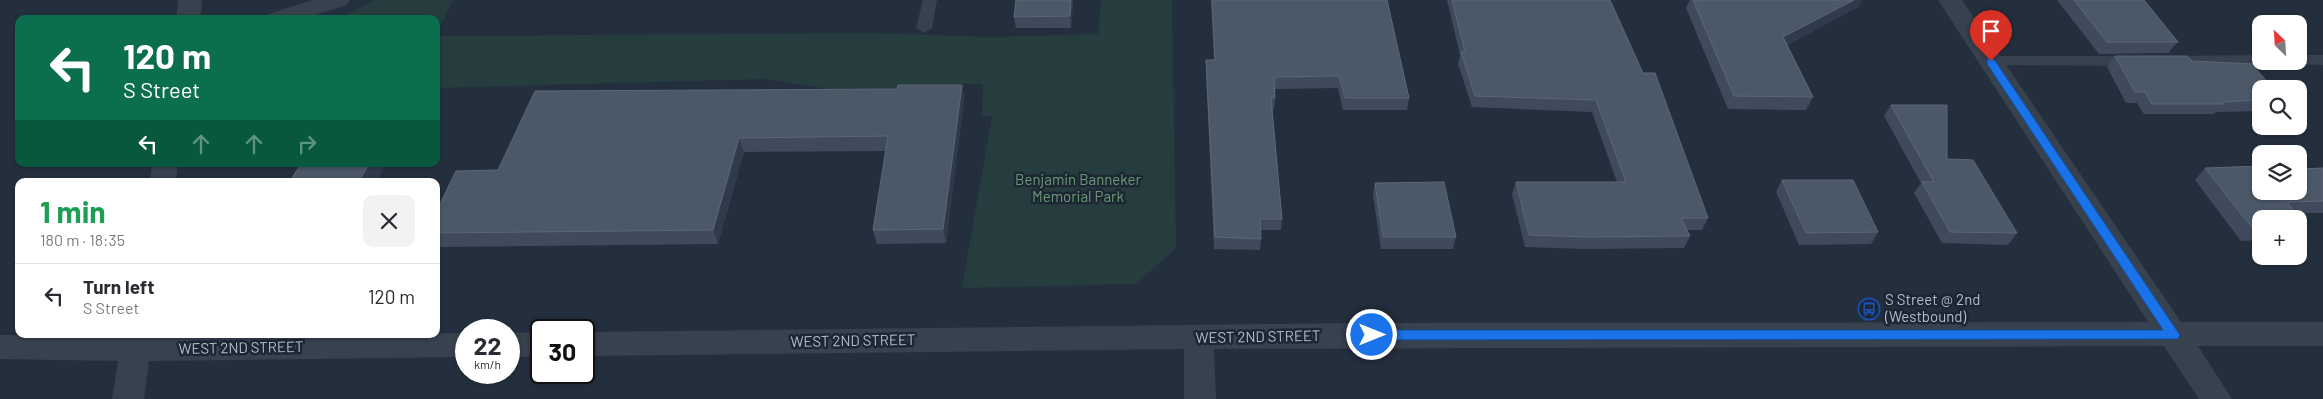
<!DOCTYPE html>
<html lang="en">
<head>
<meta charset="utf-8">
<style>
	body { margin:0; font-family:Barlow,sans-serif; background:#f2f2f3; color:#2b2b33; height:100vh; display:flex; flex-direction:column; font-size:19px; white-space:nowrap }
	* { box-sizing:border-box; margin:0 }
	p { font-size:16px; color:#7c7c81 }
	.icon { flex:none; width:28px; height:28px; fill:none; stroke:currentColor; stroke-width:2; stroke-linecap:round; stroke-linejoin:round }
	.map { position:relative; flex:1; overflow:hidden }
	.drawer { position:absolute; left:15px; top:178px; width:425px; height:160px; display:flex; flex-direction:column; background:#fff; border-radius:10px; box-shadow:0 1px 4px #0004 }
	.drawer>* { flex:none }
	.hud { position:absolute; left:15px; top:15px; width:425px; height:152px; border-radius:10px; box-shadow:0 1px 4px #0004; background:#0b6e4f; color:#fff; overflow:hidden }
	.needle { width:32px; rotate:335deg }
	.tools { position:absolute; left:2252px; top:15px; display:grid; gap:10px }
	.tools a { display:grid; place-items:center; width:55px; height:55px; border-radius:10px; background:#fff; box-shadow:0 1px 4px #0004; font-size:25px }
	.speed { position:absolute; left:455px; top:319px; display:flex; gap:10px; font-size:25px; font-weight:700; text-align:center }
	.speed>* { display:grid; place-content:center; width:65px; height:65px; border-radius:50%; background:#fff; box-shadow:0 1px 4px #0004; line-height:1 }
	.speed small { font-size:12px; font-weight:400 }
	.speed .limit { border:2px solid #111; border-radius:8px; background:#fff; color:#111 }
	.pin { position:absolute; display:grid; place-items:center; width:42px; height:42px; color:#fff; margin:-51px -21px; border-radius:50% 50% 50% 0; rotate:-45deg; box-shadow:0 0 5px #0007 }
	.pin .icon { rotate:45deg }
	.me { position:absolute; width:55px; margin:-28px; rotate:90deg; stroke-linejoin:round; filter:drop-shadow(0 0 4px #0008) }
	.turn { display:flex; align-items:center; gap:18px; height:105px; padding:0 25px; font-size:22px }
	.turn .icon { width:65px; height:65px; stroke-width:2.5 }
	.turn b { display:block; font-size:35px; line-height:42px }
	.lanes { display:flex; align-items:center; height:48px; padding:0 25px; background:#0003; justify-content:center; gap:25px; direction:ltr }
	.lanes .off { opacity:.35 }
	.round { display:grid; place-items:center; flex:none; width:52px; height:52px; border-radius:10px; background:#f2f2f3 }
	.head { display:flex; align-items:center; justify-content:space-between; height:85px; padding:0 25px }
	h1 { font-size:30px; font-weight:700; line-height:38px; color:#1e9e55 }
	ul { padding:0; list-style:none }
	li { display:flex; align-items:center; gap:15px; height:65px; padding:0 25px; border-top:1px solid #e1e1e2 }
	li div { flex:1 }
	li b { display:block; font-size:19px }
	li em { font-style:normal }
	.map>svg:first-child { display:block }
</style>
</head>
<body>
<div class="map">
<svg width="2323" height="399" viewBox="0 0 2323 399">
	<rect width="100%" height="100%" fill="#242f3e"/>
	<g fill="#263c3f">
		<path d="M 375,0 L 453,0 L 436,35 L 436,19 L 337,19 Z"/>
		<path d="M 1101,0 L 1172,0 L 1176,248 L 1136,284 L 962,288 L 992,116 L 982,115 L 983,84 L 951,84 L 880,97 L 766,79 L 436,88 L 436,36 L 870,33 L 991,37 L 1098,34 Z"/>
	</g>
	<g fill="none" stroke-linecap="round" stroke-linejoin="round">
		<g fill="#38414e" fill-rule="evenodd">
			<path d="M 923,0 L 937,0 L 932,28 L 924,33 L 916,28 Z"/>
			<path d="M 2261,55 L 2261,61 L 2268,61 L 2267,64 L 2167,66 L 2161,65 L 2159,61 L 2161,57 L 2167,56 Z"/>
			<path d="M 2299,55 L 2323,55 L 2323,65 L 2293,64 L 2292,61 L 2299,61 Z"/>
			<path d="M 1991,56 L 2136,56 L 2142,57 L 2144,61 L 2142,65 L 2136,66 L 1985,65 L 1983,61 L 1985,57 Z"/>
		</g>
		<g fill="#38414e" fill-rule="evenodd">
			<path d="M 178,0 L 202,0 L 200,19 L 176,19 Z"/>
			<path d="M 312,0 L 350,0 L 346,5 L 304,19 L 265,19 L 269,14 Z"/>
			<path d="M 1938,0 L 1962,0 L 2181,322 L 2323,322 L 2323,346 L 2198,346 L 2232,399 L 2199,399 L 2164,346 L 1214,349 L 1216,399 L 1184,399 L 1184,349 L 584,356 L 584,332 L 1353,323 L 2148,322 Z"/>
			<path d="M 152,164 L 178,164 L 176,181 L 150,181 Z"/>
			<path d="M 541,332 L 541,356 L 509,357 L 509,333 Z"/>
			<path d="M 466,333 L 466,357 L 149,361 L 144,399 L 112,399 L 118,361 L 0,359 L 0,335 L 123,336 L 123,334 L 153,334 L 153,336 Z"/>
		</g>
	</g>
	<g fill="#3f4b5c">
		<path d="M 1016,0 L 1073,0 L 1071,28 L 1016,28 L 1014,17 Z"/>
		<path d="M 1211,0 L 1387,0 L 1409,98 L 1407,110 L 1343,110 L 1338,88 L 1275,89 L 1275,98 L 1274,109 L 1272,109 L 1282,219 L 1281,230 L 1260,230 L 1261,239 L 1260,250 L 1214,249 L 1206,72 L 1206,60 L 1214,60 Z"/>
		<path d="M 1447,0 L 1610,0 L 1708,218 L 1702,230 L 1687,230 L 1690,236 L 1684,248 L 1585,249 L 1525,247 L 1512,194 L 1516,182 L 1617,182 L 1592,112 L 1472,107 L 1458,64 L 1460,55 Z"/>
		<path d="M 1690,0 L 1862,0 L 1858,7 L 1787,45 L 1813,97 L 1806,110 L 1728,109 L 1686,8 Z"/>
		<path d="M 2057,0 L 2144,0 L 2178,42 L 2168,53 L 2099,54 Z"/>
		<path d="M 2115,56 L 2192,61 L 2261,89 L 2261,111 L 2216,112 L 2214,114 L 2144,114 L 2137,103 L 2126,103 L 2107,67 Z"/>
		<path d="M 962,85 L 964,99 L 946,243 L 877,244 L 873,230 L 886,151 L 744,152 L 718,244 L 436,247 L 436,212 L 498,170 L 897,89 Z"/>
		<path d="M 1891,105 L 1947,159 L 2017,233 L 2008,245 L 1942,243 L 1914,193 L 1921,183 L 1884,116 Z"/>
		<path d="M 2205,168 L 2261,191 L 2323,168 L 2323,213 L 2296,213 L 2307,228 L 2299,236 L 2299,219 L 2261,219 L 2261,240 L 2241,241 L 2195,180 Z"/>
		<path d="M 1782,180 L 1878,232 L 1871,244 L 1799,245 L 1776,192 Z"/>
		<path d="M 1375,183 L 1456,237 L 1453,249 L 1381,249 L 1373,195 Z"/>
	</g>
	<g fill="#2f3b4b">
		<path d="M 1071,0 L 1073,0 L 1071,28 L 1070,16 Z"/>
		<path d="M 1854,0 L 1862,0 L 1858,7 L 1776,50 L 1783,37 Z"/>
		<path d="M 962,85 L 964,99 L 946,243 L 943,229 Z"/>
		<path d="M 739,138 L 744,152 L 718,244 L 713,230 Z"/>
		<path d="M 369,164 L 386,164 L 377,181 L 359,181 Z"/>
	</g>
	<g fill="#4b5868" stroke="#5c6777">
		<path d="M 1016,0 L 1071,0 L 1070,16 L 1014,17 Z"/>
		<path d="M 1212,0 L 1387,0 L 1409,98 L 1345,98 L 1339,76 L 1274,77 L 1275,98 L 1271,98 L 1282,219 L 1260,219 L 1261,239 L 1215,237 L 1206,60 L 1215,60 Z"/>
		<path d="M 1452,0 L 1610,0 L 1643,73 L 1655,73 L 1708,218 L 1681,218 L 1690,236 L 1590,237 L 1529,235 L 1516,182 L 1626,182 L 1596,100 L 1475,96 L 1461,52 L 1465,52 Z"/>
		<path d="M 1693,0 L 1854,0 L 1783,37 L 1813,97 L 1734,96 Z"/>
		<path d="M 2074,0 L 2144,0 L 2178,42 L 2107,42 Z"/>
		<path d="M 2115,56 L 2187,56 L 2192,61 L 2252,64 L 2273,89 L 2261,89 L 2261,100 L 2223,102 L 2224,104 L 2152,104 L 2145,92 L 2135,92 Z"/>
		<path d="M 898,85 L 962,85 L 943,229 L 873,230 L 888,136 L 739,138 L 713,230 L 436,233 L 436,212 L 456,171 L 498,170 L 535,91 L 897,89 Z"/>
		<path d="M 1891,105 L 1947,105 L 1947,159 L 1973,160 L 2017,233 L 1950,232 L 1922,182 L 1934,182 Z"/>
		<path d="M 301,164 L 369,164 L 359,181 L 290,181 Z"/>
		<path d="M 2261,166 L 2261,191 L 2299,191 L 2299,169 L 2323,168 L 2323,201 L 2287,202 L 2307,228 L 2299,228 L 2299,219 L 2261,219 L 2261,229 L 2253,229 L 2205,168 Z"/>
		<path d="M 1782,180 L 1853,180 L 1878,232 L 1806,233 Z"/>
		<path d="M 1444,182 L 1456,237 L 1383,237 L 1375,183 Z"/>
	</g>
	<path fill="#1a73e8" stroke="#114b97" d="M 1991,58 L 1994,59 L 2178,332 L 2180,335 L 2178,339 L 1372,340 L 1366,335 L 1372,330 L 2163,330 L 1987,64 L 1987,59 Z"/>
	<defs>
		<g id="bus-ring" transform="scale(1.125)"><circle r="9.5" fill="#1d2633" stroke="#1a4fb4" stroke-width="1.5"/><path d="M-5-6H5V4H4V6H2V4H-2V6H-4V4H-5ZM-3.5-4V0h7V-4ZM-3.5 1.2v1.5H-2V1.2ZM2 1.2v1.5H3.5V1.2Z" fill="#1a4fb4"/></g>
	</defs>
	<g fill-rule="evenodd">
		<use href="#bus-ring" x="1869" y="309"/>
	</g>
	<g text-anchor="middle" stroke-width="5" stroke-linejoin="round" paint-order="stroke">
		<g font-size="15" fill="#6b9a76" stroke="#1d2633">
			<text x="1078" y="185">Benjamin Banneker<tspan x="1078" dy="17">Memorial Park</tspan></text>
		</g>
		<g font-size="15" fill="#b4bcc9" stroke="#1d2633" text-anchor="start">
			<text x="1885" y="305">S Street @ 2nd<tspan x="1885" dy="17">(Westbound)</tspan></text>
		</g>
		<g font-size="15" fill="#b4bcc9" stroke="#1d2633">
			<text transform="translate(1258 337) rotate(-1)" y="5">WEST 2ND STREET</text>
			<text transform="translate(853 341) rotate(-1)" y="5">WEST 2ND STREET</text>
			<text transform="translate(241 348) rotate(-1)" y="5">WEST 2ND STREET</text>
		</g>
	</g>
</svg>
<div class="tools">
<a><svg class="needle" viewBox="-14 -14 28 28"><path d="M0-13l5 13h-10z" fill="#e53935"/><path d="M0 13l5-13h-10z" fill="#7c7c81"/></svg></a>
<a><svg class="icon" aria-label="search" viewBox="0 0 24 24"><circle cx="10" cy="10" r="6"/><path d="M15 15l6 6"/></svg></a>
<a><svg class="icon" aria-label="layers" viewBox="0 0 24 24"><path d="M12 4l9 5-9 5-9-5zM3 14l9 5 9-5"/></svg></a>
<a>+</a>
</div>
<div class="speed"><div>22<small>km/h</small></div><div class="limit">30</div></div>
<div class="pin" style="left:1991px;top:61px;background:#d93025"><svg class="icon" aria-label="arrive" viewBox="0 0 24 24"><path d="M6 21V4h12l-3 4 3 4H6"/></svg></div>
<svg class="me" style="left:1372px;top:335px" viewBox="-20 -20 40 40"><circle r="17" fill="#1a73e8" stroke="#fff" stroke-width="3"/><path d="M0-11L8 9 0 5-8 9z" fill="#fff"/></svg>
<div class="hud">
<div class="turn"><svg class="icon" aria-label="left" viewBox="0 0 24 24"><path d="M17 20v-9H6M10 6l-5 5 5 5"/></svg><div><b>120 m</b>S Street</div></div>
<div class="lanes"><svg class="icon" aria-label="left" viewBox="0 0 24 24"><path d="M17 20v-9H6M10 6l-5 5 5 5"/></svg><svg class="icon off" aria-label="ahead" viewBox="0 0 24 24"><path d="M12 20V5M6 11l6-6 6 6"/></svg><svg class="icon off" aria-label="ahead" viewBox="0 0 24 24"><path d="M12 20V5M6 11l6-6 6 6"/></svg><svg class="icon off" aria-label="right" viewBox="0 0 24 24"><path d="M7 20v-9h11M14 6l5 5-5 5"/></svg></div>
</div>
<section class="drawer">
<div class="head"><div><h1>1 min</h1><p>180 m · 18:35</p></div><a class="round"><svg class="icon" aria-label="close" viewBox="0 0 24 24"><path d="M6 6l12 12M18 6L6 18"/></svg></a></div>
<ul>
<li><svg class="icon" aria-label="left" viewBox="0 0 24 24"><path d="M17 20v-9H6M10 6l-5 5 5 5"/></svg><div><b>Turn left</b><p>S Street</p></div><em>120 m</em></li>
</ul>
</section>
</div>
</body>
</html>
